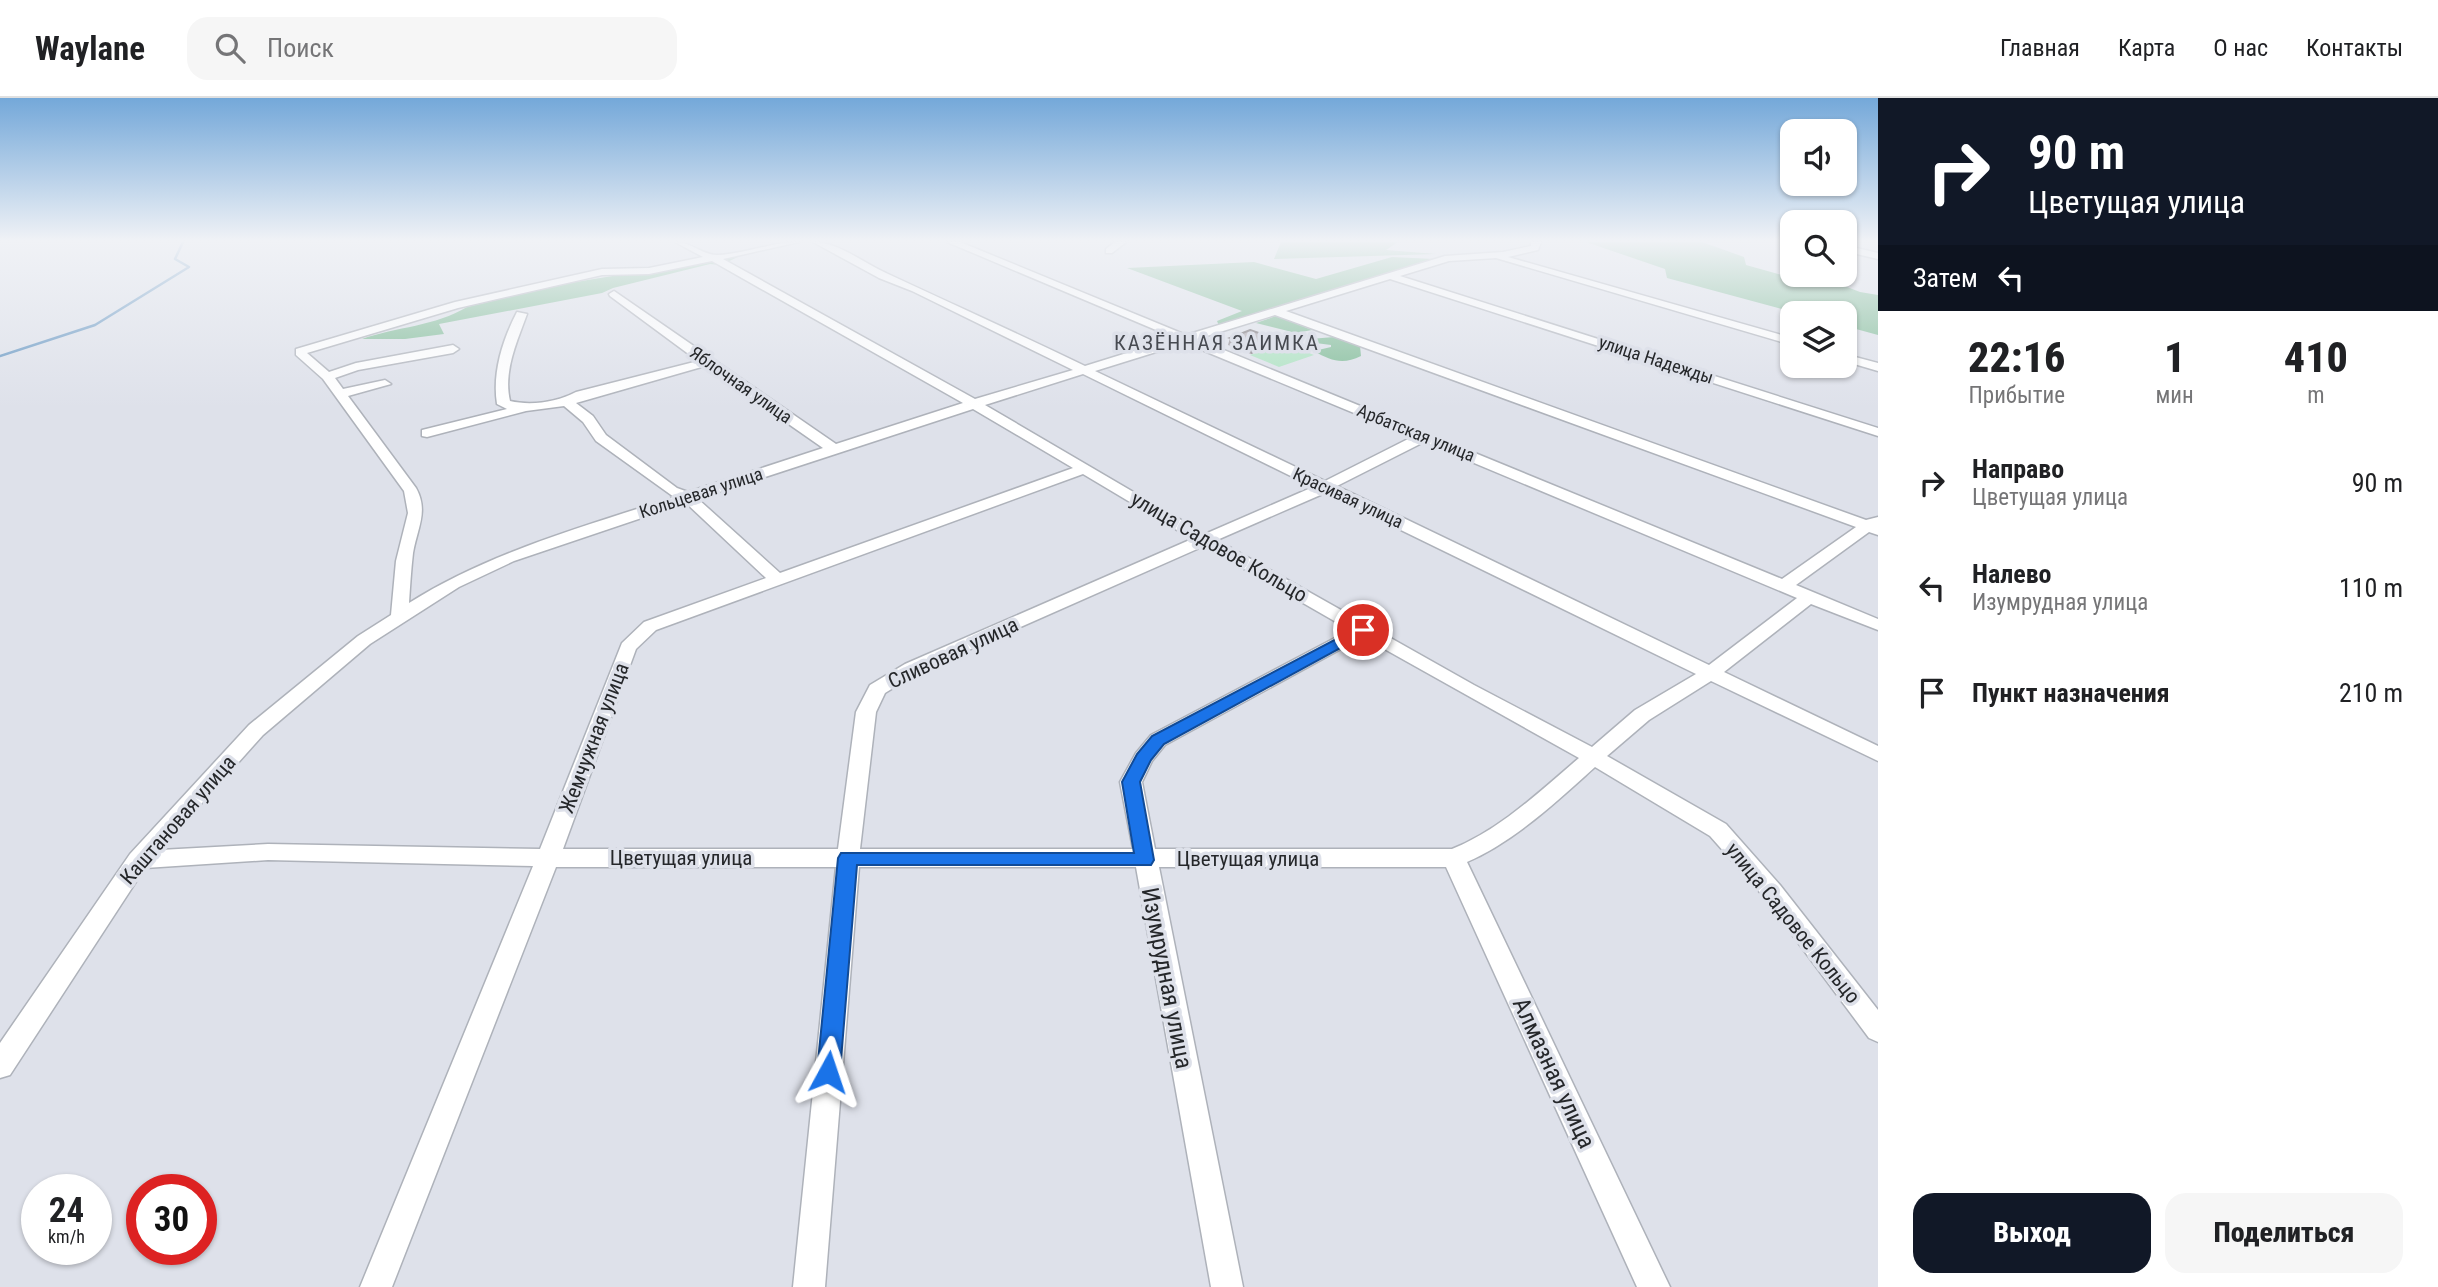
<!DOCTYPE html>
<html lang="ru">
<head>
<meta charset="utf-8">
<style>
	body { margin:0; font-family:"Roboto Condensed",sans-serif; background:#f6f6f6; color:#202124; height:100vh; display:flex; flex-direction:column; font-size:26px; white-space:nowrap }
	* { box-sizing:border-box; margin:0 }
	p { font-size:23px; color:#757577 }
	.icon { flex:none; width:38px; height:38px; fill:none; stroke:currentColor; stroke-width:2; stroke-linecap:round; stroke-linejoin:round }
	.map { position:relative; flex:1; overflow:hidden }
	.panel { display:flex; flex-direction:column; background:#fff; width:560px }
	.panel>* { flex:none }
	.hud { background:#111827; color:#fff; overflow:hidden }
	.controls { position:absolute; left:1780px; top:21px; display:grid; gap:14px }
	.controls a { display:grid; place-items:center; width:77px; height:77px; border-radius:14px; background:#fff; box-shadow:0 2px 5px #0004; font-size:35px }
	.speed { position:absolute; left:21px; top:1076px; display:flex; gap:14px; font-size:35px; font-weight:700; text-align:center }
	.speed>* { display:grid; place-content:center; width:91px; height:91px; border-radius:50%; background:#fff; box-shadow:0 2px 5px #0004; line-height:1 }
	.speed small { font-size:18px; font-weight:400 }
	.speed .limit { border:10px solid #d22; background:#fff; color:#111 }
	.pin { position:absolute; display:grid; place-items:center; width:60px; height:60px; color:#fff; margin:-30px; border:4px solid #fff; border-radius:50%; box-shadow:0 2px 7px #0007 }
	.me { position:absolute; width:77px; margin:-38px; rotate:5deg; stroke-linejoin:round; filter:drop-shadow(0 0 5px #0008) }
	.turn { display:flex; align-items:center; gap:24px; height:147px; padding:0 35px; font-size:32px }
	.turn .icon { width:91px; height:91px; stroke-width:2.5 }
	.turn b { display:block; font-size:49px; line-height:60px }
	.then { display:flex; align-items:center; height:66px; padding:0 35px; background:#0003; gap:14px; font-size:26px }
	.eta { display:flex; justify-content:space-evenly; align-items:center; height:119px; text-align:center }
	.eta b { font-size:42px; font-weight:800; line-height:49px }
	.button { display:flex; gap:14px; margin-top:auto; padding:14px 35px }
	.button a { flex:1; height:80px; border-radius:21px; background:#111827; color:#fff; font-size:28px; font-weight:800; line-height:80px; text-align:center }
	.button a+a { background:#f6f6f6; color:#202124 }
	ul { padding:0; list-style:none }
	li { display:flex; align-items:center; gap:21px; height:105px; padding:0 35px }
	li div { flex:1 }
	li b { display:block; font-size:26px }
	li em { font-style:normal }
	header { display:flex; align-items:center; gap:42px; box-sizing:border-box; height:98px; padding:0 35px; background:#fff; border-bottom:2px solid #e0e0e0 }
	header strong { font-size:33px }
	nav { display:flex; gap:38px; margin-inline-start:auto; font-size:24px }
	.search { width:490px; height:63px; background:#f6f6f6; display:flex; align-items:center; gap:18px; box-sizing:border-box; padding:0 24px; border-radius:21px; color:#757577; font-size:26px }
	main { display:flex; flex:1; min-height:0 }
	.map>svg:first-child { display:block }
</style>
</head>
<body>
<header>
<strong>Waylane</strong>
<div class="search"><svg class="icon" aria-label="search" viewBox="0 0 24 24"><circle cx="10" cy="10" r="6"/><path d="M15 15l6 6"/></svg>Поиск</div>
<nav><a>Главная</a><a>Карта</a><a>О нас</a><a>Контакты</a></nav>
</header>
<main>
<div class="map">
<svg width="1878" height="1189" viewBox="0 0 1878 1189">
	<rect width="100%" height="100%" fill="#dee1ea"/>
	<path fill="#ace2c0" d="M 1284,245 L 1314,257 L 1279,269 L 1250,257 Z"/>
	<g fill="#7fbb96">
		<path d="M 1281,144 L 1398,144 L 1386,152 L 1436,156 L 1274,161 Z"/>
		<path d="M 1586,144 L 1702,144 L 1744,159 L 1746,167 L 1789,179 L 1829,182 L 1860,194 L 1878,197 L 1878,237 L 1845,228 L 1844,215 L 1797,215 L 1667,180 L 1665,171 Z"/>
		<path d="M 742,157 L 721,167 L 710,166 L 613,190 L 602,195 L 439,226 L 444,236 L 405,241 L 362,241 C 396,229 436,228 467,209 L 563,186 Z"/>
		<path d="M 1392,159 L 1435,161 L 1220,230 L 1217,223 L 1242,213 L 1127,170 L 1254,164 L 1316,181 Z"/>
		<path d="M 1276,218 L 1280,219 L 1312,232 L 1296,235 L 1256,225 Z"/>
		<path d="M 1334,239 L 1360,248 L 1361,258 C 1343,267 1331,263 1314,253 L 1331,249 L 1331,247 L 1308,244 L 1310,241 Z"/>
	</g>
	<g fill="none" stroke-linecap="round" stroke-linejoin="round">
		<path stroke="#6797c2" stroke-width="2.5" d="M 0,258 L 95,227 L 189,169 L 175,161 L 183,144"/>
		<g stroke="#aeb2ba" stroke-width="3">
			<g id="minor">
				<path d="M 675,144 C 691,144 703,157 717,157 C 744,156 771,144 799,144 L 723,161 L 975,301 L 1073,272 L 912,193 L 879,180 L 813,144 C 839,144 863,165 886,175 C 952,206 1019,236 1085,268 L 1175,240 L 947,144 L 960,144 L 1186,237 L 1445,158 L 1503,154 L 1531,148 L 1531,144 L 1541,144 L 1538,152 L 1508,159 L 1792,240 L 1792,247 L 1496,160 L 1449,163 L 1400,178 L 1878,330 L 1878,338 L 1390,181 L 1286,213 L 1866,422 L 1878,419 L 1878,437 L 1869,434 L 1796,487 L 1878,521 L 1878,532 L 1811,506 L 1724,574 L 1878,648 L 1878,663 L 1711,583 L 1649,622 L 1607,658 L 1726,726 L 1780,787 L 1878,912 L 1878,944 L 1869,940 L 1764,799 L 1710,738 L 1595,669 C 1556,704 1515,743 1467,764 L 1670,1189 L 1637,1189 L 1446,769 L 1159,769 L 1243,1189 L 1211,1189 L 1136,769 L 859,769 L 825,1189 L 793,1189 L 836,769 L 556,769 L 392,1189 L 360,1189 L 533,768 L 268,762 L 145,770 L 10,977 L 0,980 L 0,945 L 130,756 L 249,627 L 358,538 L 391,517 L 396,463 L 408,415 L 404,393 L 323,281 L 296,257 L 296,251 L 455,204 L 602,171 L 649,170 L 703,159 ZM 712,163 L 963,305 L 836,346 L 614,193 L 609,196 L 610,198 L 698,263 L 576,294 C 557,304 531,308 510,303 C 503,273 517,244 527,216 L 517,214 C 503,241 492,275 497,306 L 507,311 L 422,332 L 422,338 L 427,339 L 526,313 L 564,308 L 583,324 L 596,343 L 674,399 C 583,429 490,454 409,505 C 410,489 411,472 413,455 C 417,431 429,413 416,390 L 348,298 L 391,286 L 385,282 L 343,291 L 335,280 L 358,272 L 453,255 L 459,251 L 453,247 L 356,265 L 329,274 L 307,255 L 458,210 L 602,177 L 649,176 ZM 1275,217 L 1856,429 L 1782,481 L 1197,241 ZM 1185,245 L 1412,339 L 1325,383 L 1095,273 ZM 705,268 L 823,350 L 688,394 L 677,390 L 606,337 L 593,318 L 576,305 ZM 1083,276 L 1313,389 L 1205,436 L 985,307 ZM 973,311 L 1073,370 L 780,475 L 698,401 ZM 1424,344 L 1797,500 L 1709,567 L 1337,388 ZM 1083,376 L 1192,441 L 905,566 L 870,587 L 856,614 L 838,751 L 563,751 L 636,551 L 656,532 ZM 1325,395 L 1696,576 L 1635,612 L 1592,649 L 1474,587 L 1217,442 ZM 686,405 L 766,480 L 644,524 L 622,545 L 540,751 L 268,746 L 160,752 L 263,637 L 370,546 L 459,489 L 514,463 ZM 1204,448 L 1350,532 L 1151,637 L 1136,655 L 1120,684 L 1133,751 L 860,751 L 876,614 L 885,595 L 919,574 ZM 1363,539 L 1579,660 C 1540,693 1500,732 1452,751 L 1155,751 L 1142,684 L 1152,663 L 1165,647 Z"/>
				<path d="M 1115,144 L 1126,144 L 1112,155 L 1106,155 L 1106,151 Z"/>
				<path d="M 1844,147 L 1878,155 L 1878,161 L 1844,153 Z"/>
				<path d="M 1844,256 L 1878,265 L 1878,273 L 1844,263 Z"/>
			</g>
		</g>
		<use href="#minor" fill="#fff" fill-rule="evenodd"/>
	</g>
	<path fill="#958f94" d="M 1230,240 L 1271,248 L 1251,256 L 1228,247 Z"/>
	<path fill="#797478" d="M 1273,240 L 1271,248 L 1251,256 L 1253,248 Z"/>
	<path fill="#ada6ac" stroke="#797478" stroke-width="2" d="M 1250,232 L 1273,240 L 1253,248 L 1230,240 Z"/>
	<linearGradient id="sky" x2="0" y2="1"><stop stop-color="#74a8d9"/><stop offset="0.46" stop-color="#f0f2f6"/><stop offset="1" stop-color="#f0f2f6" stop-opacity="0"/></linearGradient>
	<rect width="1878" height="310" fill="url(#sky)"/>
	<path fill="#1a73e8" stroke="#114b97" stroke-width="2" d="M 1363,527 L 1370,532 L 1368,535 L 1164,646 L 1151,662 L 1140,684 L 1154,762 L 1151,767 L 857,767 L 840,974 L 836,982 L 828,985 L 820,982 L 817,974 L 838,760 L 841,755 L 1134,755 L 1122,684 L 1137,656 L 1152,638 Z"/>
	<g text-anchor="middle" stroke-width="7" stroke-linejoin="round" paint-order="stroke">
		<g font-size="18" fill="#25272a" stroke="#dee1ea">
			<text transform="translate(1656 262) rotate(18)" y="6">улица Надежды</text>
			<text transform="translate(741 287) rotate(35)" y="6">Яблочная улица</text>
			<text transform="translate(1416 335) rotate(22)" y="6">Арбатская улица</text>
			<text transform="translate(701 395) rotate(-18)" y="6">Кольцевая улица</text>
			<text transform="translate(1348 400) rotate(25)" y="6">Красивая улица</text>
		</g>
		<g font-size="21" letter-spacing="2" fill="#474a51" stroke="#dee1ea">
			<text x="1217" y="252">КАЗЁННАЯ ЗАИМКА</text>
		</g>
		<g font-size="21" fill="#25272a" stroke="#dee1ea">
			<text transform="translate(1219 449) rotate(30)" y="7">улица Садовое Кольцо</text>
			<text transform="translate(953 555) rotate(-25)" y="7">Сливовая улица</text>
			<text transform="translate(594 640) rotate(-69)" y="7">Жемчужная улица</text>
			<text transform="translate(178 722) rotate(-49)" y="7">Каштановая улица</text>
			<text x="681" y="767">Цветущая улица</text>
			<text x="1248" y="768">Цветущая улица</text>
			<text transform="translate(1793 825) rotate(51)" y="7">улица Садовое Кольцо</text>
		</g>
		<g font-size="24" fill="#25272a" stroke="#dee1ea">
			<text transform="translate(1167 880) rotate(79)" y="8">Изумрудная улица</text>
			<text transform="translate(1554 975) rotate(65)" y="8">Алмазная улица</text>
		</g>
	</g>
</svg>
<div class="controls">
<a><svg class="icon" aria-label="sound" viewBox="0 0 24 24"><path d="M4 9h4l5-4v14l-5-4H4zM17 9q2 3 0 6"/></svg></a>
<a><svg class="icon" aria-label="search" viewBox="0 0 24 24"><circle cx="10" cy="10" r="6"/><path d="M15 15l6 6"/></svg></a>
<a><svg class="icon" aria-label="layers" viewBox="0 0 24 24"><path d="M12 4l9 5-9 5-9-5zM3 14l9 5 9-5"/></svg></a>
</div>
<div class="speed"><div>24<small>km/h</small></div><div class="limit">30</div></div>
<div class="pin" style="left:1363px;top:532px;background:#d93025"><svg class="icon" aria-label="arrive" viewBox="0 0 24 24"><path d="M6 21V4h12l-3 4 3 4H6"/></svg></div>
<svg class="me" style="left:828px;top:974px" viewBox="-20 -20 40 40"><path d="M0-17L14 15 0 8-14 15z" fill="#1a73e8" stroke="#fff" stroke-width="4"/></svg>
</div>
<section class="panel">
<div class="hud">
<div class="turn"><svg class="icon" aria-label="right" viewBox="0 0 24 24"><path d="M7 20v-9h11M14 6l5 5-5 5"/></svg><div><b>90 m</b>Цветущая улица</div></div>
<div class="then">Затем<svg class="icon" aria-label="left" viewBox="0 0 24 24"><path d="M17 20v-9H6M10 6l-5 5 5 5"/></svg></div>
</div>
<div class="eta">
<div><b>22:16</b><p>Прибытие</p></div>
<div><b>1</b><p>мин</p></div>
<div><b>410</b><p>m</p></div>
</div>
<ul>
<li><svg class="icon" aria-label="right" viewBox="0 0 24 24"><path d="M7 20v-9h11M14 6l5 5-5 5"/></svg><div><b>Направо</b><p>Цветущая улица</p></div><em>90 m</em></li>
<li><svg class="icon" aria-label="left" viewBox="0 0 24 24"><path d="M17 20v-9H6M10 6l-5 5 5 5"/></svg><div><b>Налево</b><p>Изумрудная улица</p></div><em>110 m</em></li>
<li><svg class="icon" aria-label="arrive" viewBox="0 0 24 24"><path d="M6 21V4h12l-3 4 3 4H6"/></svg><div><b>Пункт назначения</b></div><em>210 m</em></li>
</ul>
<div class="button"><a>Выход</a><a>Поделиться</a></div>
</section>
</main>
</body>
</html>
